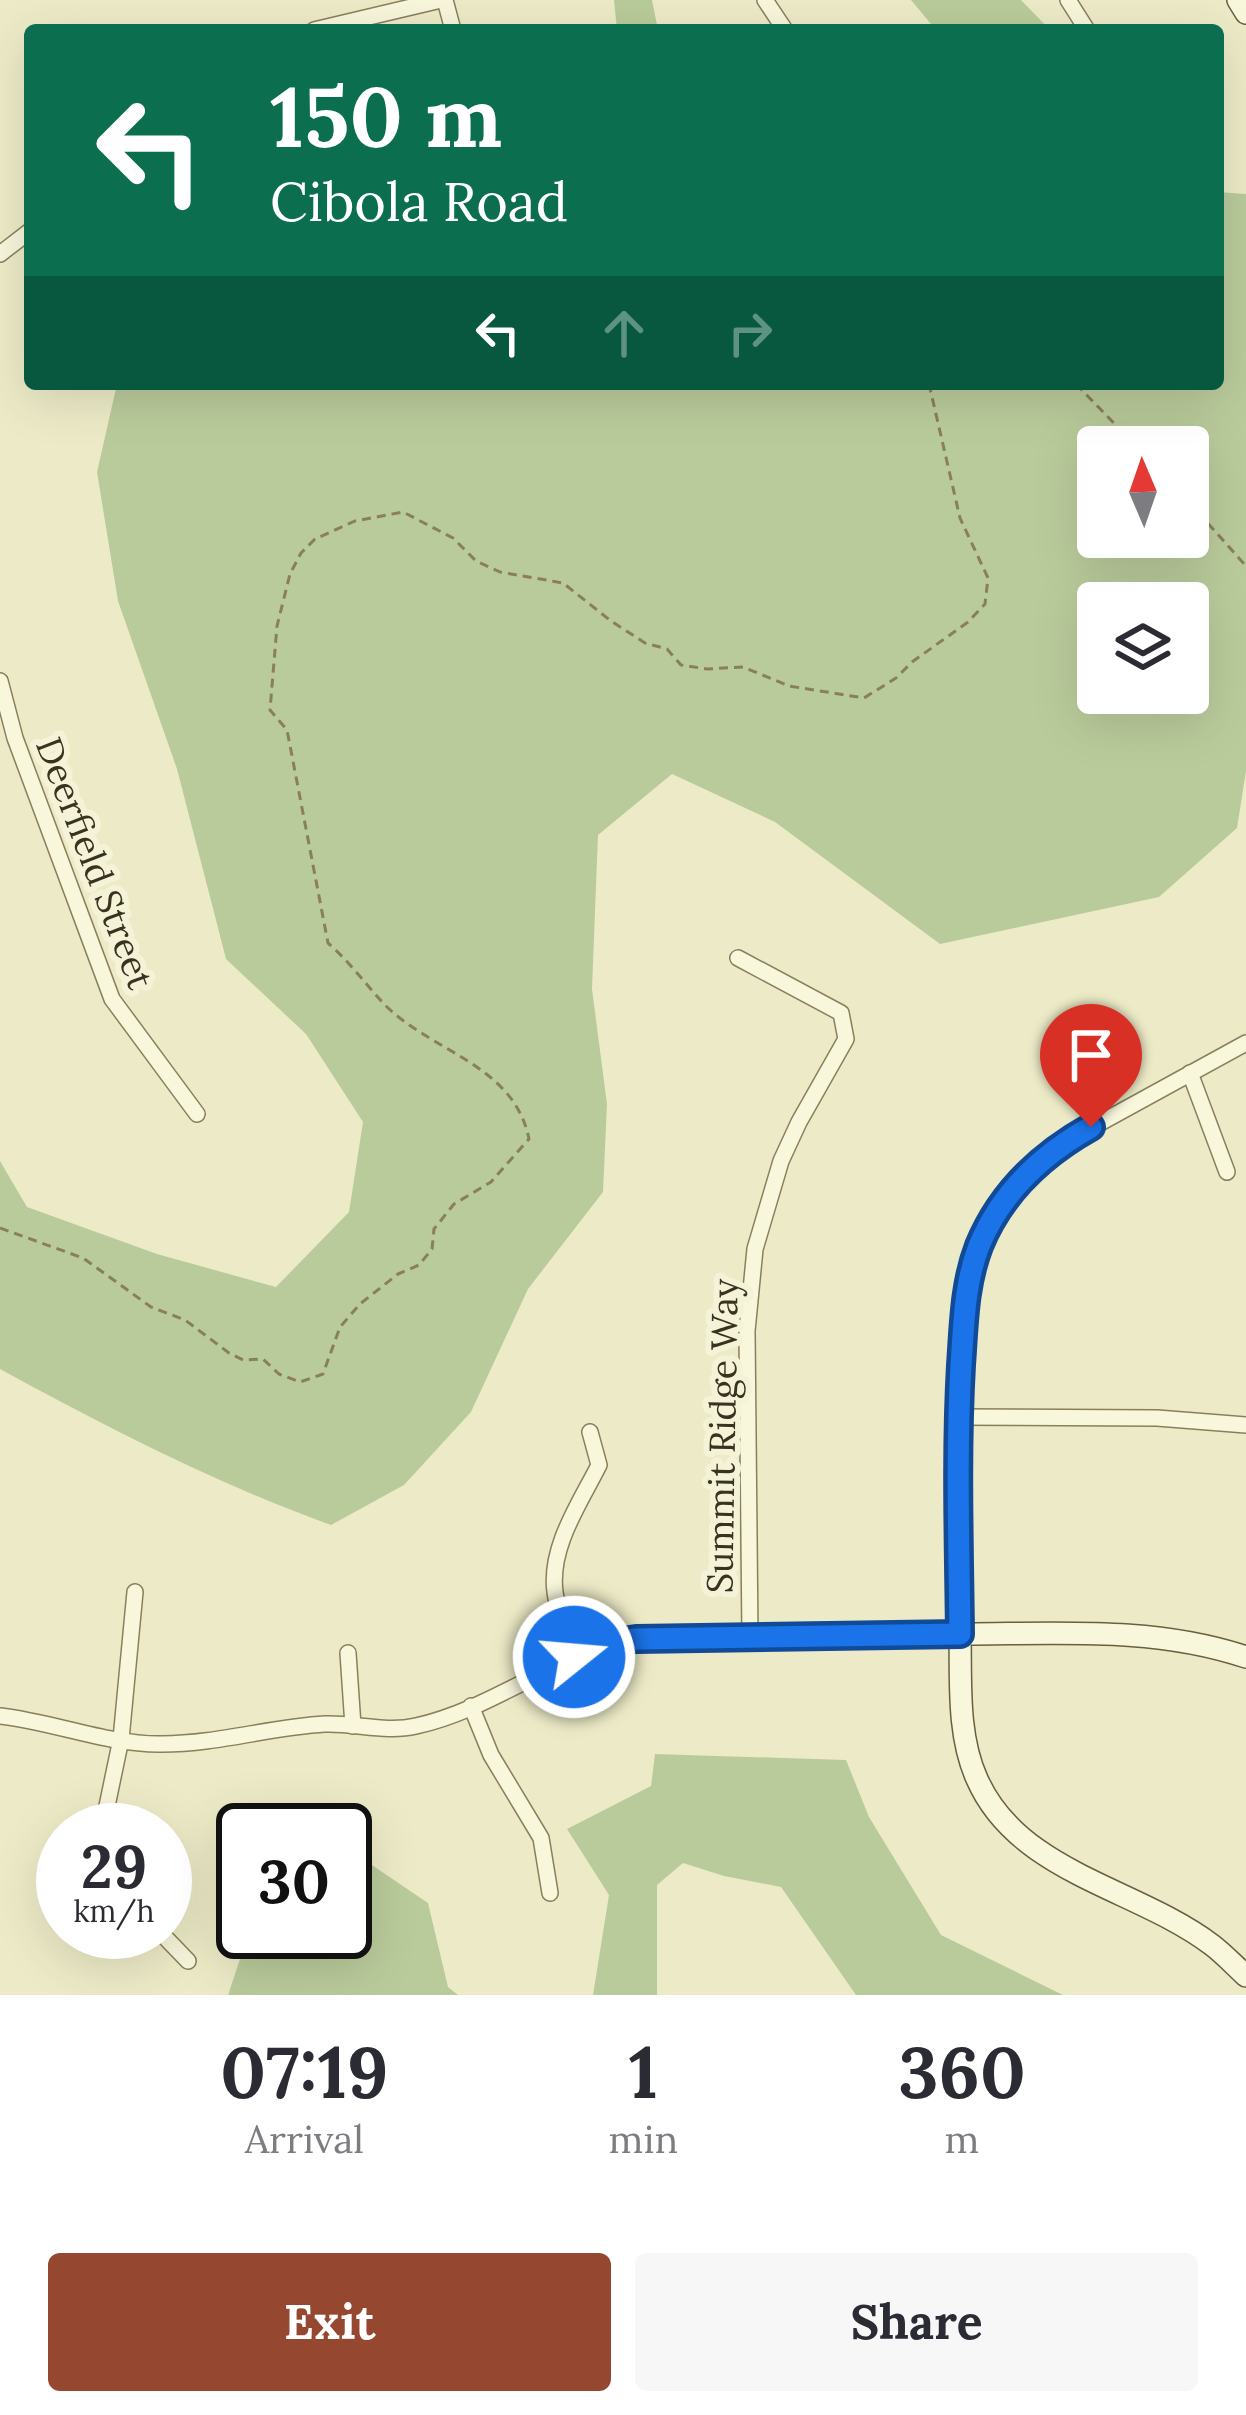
<!DOCTYPE html>
<html lang="en">
<head>
<meta charset="utf-8">
<style>
	body { margin:0; font-family:Lora,serif; background:#f7f7f7; color:#2b2b33; height:100vh; display:flex; flex-direction:column; font-size:45px; white-space:nowrap }
	* { box-sizing:border-box; margin:0 }
	p { font-size:39px; color:#7c7c81 }
	.icon { flex:none; width:66px; height:66px; fill:none; stroke:currentColor; stroke-width:2; stroke-linecap:round; stroke-linejoin:round }
	.map { position:relative; height:1995px; overflow:hidden }
	.side { display:flex; flex-direction:column; background:#fff; flex:1 }
	.side>* { flex:none }
	.top-card { position:absolute; left:24px; top:24px; width:1200px; height:366px; border-radius:12px; box-shadow:0 12px 48px #0002; background:#0b6e4f; color:#fff; overflow:hidden }
	.needle { width:78px; rotate:358deg }
	.controls { position:absolute; left:1077px; top:426px; display:grid; gap:24px }
	.controls a { display:grid; place-items:center; width:132px; height:132px; border-radius:12px; background:#fff; box-shadow:0 12px 48px #0002; font-size:60px }
	.speed { position:absolute; left:36px; top:1803px; display:flex; gap:24px; font-size:60px; font-weight:700; text-align:center }
	.speed>* { display:grid; place-content:center; width:156px; height:156px; border-radius:50%; background:#fff; box-shadow:0 12px 48px #0002; line-height:1 }
	.speed small { font-size:30px; font-weight:400 }
	.speed .limit { border:6px solid #111; border-radius:18px; background:#fff; color:#111 }
	.pin { position:absolute; display:grid; place-items:center; width:102px; height:102px; color:#fff; margin:-123px -51px; border-radius:50% 50% 50% 0; rotate:-45deg; box-shadow:0 0 12px #0007 }
	.pin .icon { rotate:45deg }
	.me { position:absolute; width:132px; margin:-66px; rotate:73deg; stroke-linejoin:round; filter:drop-shadow(0 0 9px #0008) }
	.turn { display:flex; align-items:center; gap:42px; height:252px; padding:0 48px; font-size:54px }
	.turn .icon { width:156px; height:156px; stroke-width:2.5 }
	.turn b { display:block; font-size:84px; line-height:102px }
	.lanes { display:flex; align-items:center; height:114px; padding:0 48px; background:#0003; justify-content:center; gap:60px; direction:ltr }
	.lanes .off { opacity:.35 }
	.eta { display:flex; justify-content:space-evenly; align-items:center; height:204px; text-align:center }
	.eta b { font-size:72px; font-weight:700; line-height:84px }
	.action { display:flex; gap:24px; margin-top:auto; padding:24px 48px }
	.action a { flex:1; height:138px; border-radius:12px; background:#96472f; color:#fff; font-size:48px; font-weight:700; line-height:138px; text-align:center }
	.action a+a { background:#f7f7f7; color:#2b2b33 }
	.map>svg:first-child { display:block }
</style>
</head>
<body>
<div class="map">
<svg width="1246" height="1995" viewBox="0 0 1246 1995">
	<rect width="100%" height="100%" fill="#edebc7"/>
	<g fill="#bacb9b" fill-rule="evenodd">
		<path d="M 614,0 L 652,0 L 658,30 L 617,30 Z"/>
		<path d="M 911,0 L 1021,0 L 1050,30 L 936,30 Z"/>
		<path d="M 1218,192 L 1246,194 L 1246,771 L 1237,828 L 1159,897 L 940,944 L 775,822 L 672,774 L 598,835 L 592,989 L 607,1104 L 603,1192 L 528,1289 L 471,1412 L 404,1485 L 331,1525 C 215,1483 108,1428 0,1369 L 0,1161 L 27,1207 L 157,1254 L 276,1287 L 349,1212 L 363,1122 L 306,1034 L 226,959 L 177,769 L 118,601 L 97,472 L 117,384 L 1218,384 ZM 1188,447 L 1188,537 L 1098,537 L 1098,447 ZM 1098,603 L 1188,603 L 1188,693 L 1098,693 Z"/>
		<path d="M 655,1754 L 846,1760 L 869,1817 L 941,1935 L 1063,1995 L 856,1995 L 781,1887 L 724,1876 L 683,1863 L 657,1885 L 657,1995 L 593,1995 L 609,1895 L 567,1829 L 651,1786 Z"/>
		<path d="M 345,1859 L 363,1859 L 428,1903 L 448,1987 L 458,1995 L 228,1995 L 249,1932 L 345,1932 Z"/>
	</g>
	<g fill="none" stroke-linecap="round" stroke-linejoin="round">
		<g stroke="#897f5d" stroke-width="18">
			<g id="street">
				<path d="M 445,0 L 453,30"/>
				<path d="M 765,0 L 785,30"/>
				<path d="M 1068,0 L 1087,30"/>
				<path d="M 314,30 L 441,0"/>
				<path d="M 0,254 L 30,231"/>
				<path d="M 0,681 L 15,738 L 112,999 L 197,1114"/>
				<path d="M 738,958 L 841,1013 L 846,1039 L 799,1122 L 781,1161 L 755,1249 L 747,1331 L 750,1638"/>
				<path d="M 1190,1073 L 1227,1172"/>
				<path d="M 958,1417 L 1157,1418 L 1246,1425"/>
				<path d="M 348,1653 L 353,1726"/>
				<path d="M 574,1657 C 567,1636 558,1614 555,1592 C 549,1547 580,1503 599,1465 L 590,1432"/>
				<path d="M 471,1706 L 491,1755 L 541,1838 L 550,1893"/>
				<path d="M 0,1716 C 54,1722 108,1745 162,1744 C 218,1744 270,1727 325,1724 C 356,1723 386,1733 416,1726 C 494,1709 558,1652 636,1639 L 960,1634 L 958,1417 L 966,1288 L 980,1245 L 997,1211 L 1020,1179 L 1058,1146 L 1246,1043"/>
				<path d="M 102,1830 L 121,1739 L 135,1592"/>
				<path d="M 160,1932 L 188,1961"/>
			</g>
		</g>
		<g stroke="#6a5f40" stroke-width="24">
			<g id="secondary">
				<path d="M 1238,0 L 1246,13"/>
				<path d="M 1246,1657 C 1154,1626 1056,1634 960,1634 C 961,1681 957,1735 977,1779 C 1018,1873 1137,1888 1212,1945 C 1224,1954 1235,1966 1246,1976"/>
			</g>
		</g>
		<g stroke="#897f5d" stroke-width="3" stroke-dasharray="9 6" stroke-linecap="butt">
			<path d="M 1076,384 L 1137,447"/>
			<path d="M 1188,501 L 1246,566"/>
			<path d="M 0,1228 L 83,1258 L 151,1307 L 185,1320 L 229,1353 L 243,1360 L 263,1359 L 279,1374 L 300,1382 L 323,1374 L 340,1327 L 360,1304 L 398,1274 L 419,1265 L 432,1249 L 434,1229 L 454,1204 L 491,1182 L 529,1139 C 514,1065 434,1053 386,1006 C 366,985 350,962 328,943 L 287,730 L 270,710 L 277,626 L 290,574 L 301,553 L 315,539 L 355,521 L 403,512 L 453,538 L 476,561 L 500,572 L 563,583 L 611,621 L 645,643 L 667,649 L 681,665 L 707,669 L 743,667 L 789,686 L 864,698 L 896,678 L 912,662 L 968,622 L 985,604 L 988,578 L 960,518 L 929,384"/>
		</g>
		<use href="#street" stroke="#f8f6db" stroke-width="15"/>
		<use href="#secondary" stroke="#f8f6db" stroke-width="21"/>
	</g>
	<g fill="none" stroke-linecap="round" stroke-linejoin="round">
		<g stroke="#114b97" stroke-width="30">
			<path id="route" d="M 574,1657 L 603,1644 L 636,1639 L 960,1634 C 959,1544 956,1454 961,1365 C 964,1324 964,1285 979,1246 C 1001,1192 1041,1155 1091,1127"/>
		</g>
		<use href="#route" stroke="#1a73e8" stroke-width="21"/>
	</g>
	<g text-anchor="middle" stroke-width="12" stroke-linejoin="round" paint-order="stroke">
		<g font-size="36" fill="#393220" stroke="#f5f3d7">
			<text transform="translate(95 863) rotate(69)" y="13">Deerfield Street</text>
			<text transform="translate(722 1436) rotate(-89)" y="13">Summit Ridge Way</text>
		</g>
	</g>
</svg>
<div class="controls">
<a><svg class="needle" viewBox="-14 -14 28 28"><path d="M0-13l5 13h-10z" fill="#e53935"/><path d="M0 13l5-13h-10z" fill="#7c7c81"/></svg></a>
<a><svg class="icon" aria-label="layers" viewBox="0 0 24 24"><path d="M12 4l9 5-9 5-9-5zM3 14l9 5 9-5"/></svg></a>
</div>
<div class="speed"><div>29<small>km/h</small></div><div class="limit">30</div></div>
<div class="pin" style="left:1091px;top:1127px;background:#d93025"><svg class="icon" aria-label="arrive" viewBox="0 0 24 24"><path d="M6 21V4h12l-3 4 3 4H6"/></svg></div>
<svg class="me" style="left:574px;top:1657px" viewBox="-20 -20 40 40"><circle r="17" fill="#1a73e8" stroke="#fff" stroke-width="3"/><path d="M0-11L8 9 0 5-8 9z" fill="#fff"/></svg>
<div class="top-card">
<div class="turn"><svg class="icon" aria-label="left" viewBox="0 0 24 24"><path d="M17 20v-9H6M10 6l-5 5 5 5"/></svg><div><b>150 m</b>Cibola Road</div></div>
<div class="lanes"><svg class="icon" aria-label="left" viewBox="0 0 24 24"><path d="M17 20v-9H6M10 6l-5 5 5 5"/></svg><svg class="icon off" aria-label="ahead" viewBox="0 0 24 24"><path d="M12 20V5M6 11l6-6 6 6"/></svg><svg class="icon off" aria-label="right" viewBox="0 0 24 24"><path d="M7 20v-9h11M14 6l5 5-5 5"/></svg></div>
</div>
</div>
<section class="side">
<div class="eta">
<div><b>07:19</b><p>Arrival</p></div>
<div><b>1</b><p>min</p></div>
<div><b>360</b><p>m</p></div>
</div>
<div class="action"><a>Exit</a><a>Share</a></div>
</section>
</body>
</html>
